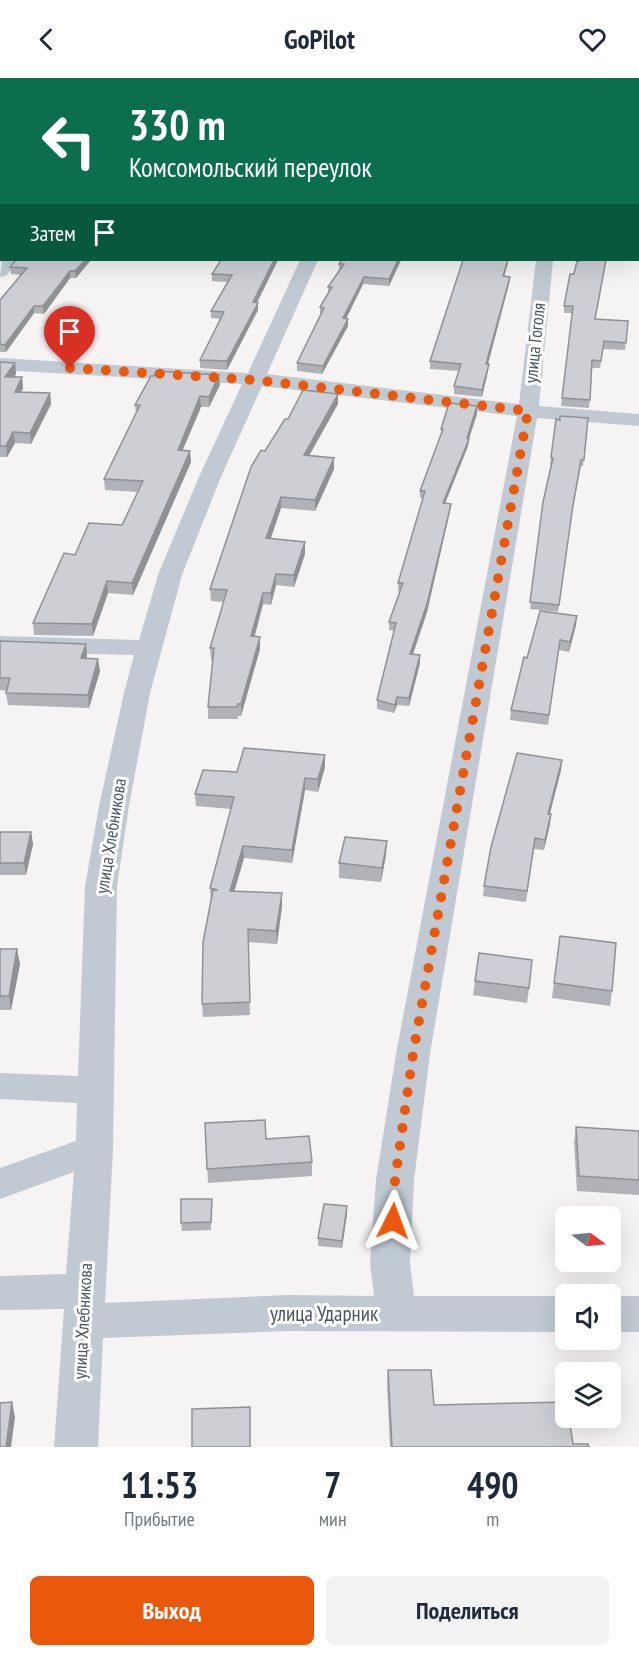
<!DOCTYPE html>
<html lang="ru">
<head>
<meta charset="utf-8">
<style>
	body { margin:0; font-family:"PT Sans Narrow",sans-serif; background:#f2f2f3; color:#1f2937; height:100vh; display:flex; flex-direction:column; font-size:22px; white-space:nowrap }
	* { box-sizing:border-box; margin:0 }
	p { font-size:20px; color:#747a83 }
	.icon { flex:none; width:33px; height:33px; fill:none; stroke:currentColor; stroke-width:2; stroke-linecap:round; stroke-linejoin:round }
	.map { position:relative; height:1369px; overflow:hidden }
	.sheet { display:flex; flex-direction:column; background:#fff; flex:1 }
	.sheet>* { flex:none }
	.hud { position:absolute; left:0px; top:0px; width:639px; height:183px; box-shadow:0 6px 24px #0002; background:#0b6e4f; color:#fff; overflow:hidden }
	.needle { width:39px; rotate:105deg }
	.tools { position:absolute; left:555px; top:1128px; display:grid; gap:12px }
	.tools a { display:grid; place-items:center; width:66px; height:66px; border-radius:9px; background:#fff; box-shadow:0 6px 24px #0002; font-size:30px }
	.pin { position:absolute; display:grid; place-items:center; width:51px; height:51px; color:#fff; margin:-62px -26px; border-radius:50% 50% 50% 0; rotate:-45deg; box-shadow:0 0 6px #0007 }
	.pin .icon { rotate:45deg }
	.me { position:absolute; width:66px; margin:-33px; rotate:3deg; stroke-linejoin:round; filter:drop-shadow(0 0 4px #0008) }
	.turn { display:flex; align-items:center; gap:21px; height:126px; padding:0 30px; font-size:27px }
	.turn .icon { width:78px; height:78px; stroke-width:2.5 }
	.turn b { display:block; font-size:42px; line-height:51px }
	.then { display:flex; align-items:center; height:57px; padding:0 30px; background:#0003; gap:12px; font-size:22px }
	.eta { display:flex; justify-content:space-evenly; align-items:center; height:102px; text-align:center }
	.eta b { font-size:36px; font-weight:600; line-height:42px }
	.action { display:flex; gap:12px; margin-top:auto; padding:12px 30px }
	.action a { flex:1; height:69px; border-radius:9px; background:#ea580c; color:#fff; font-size:24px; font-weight:600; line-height:69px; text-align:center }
	.action a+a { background:#f2f2f3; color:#1f2937 }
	header { display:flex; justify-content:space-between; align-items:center; height:78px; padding:0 30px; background:#fff; font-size:27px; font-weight:600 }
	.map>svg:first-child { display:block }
</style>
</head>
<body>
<header><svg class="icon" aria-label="back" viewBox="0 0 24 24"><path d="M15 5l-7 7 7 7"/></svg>GoPilot<svg class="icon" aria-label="heart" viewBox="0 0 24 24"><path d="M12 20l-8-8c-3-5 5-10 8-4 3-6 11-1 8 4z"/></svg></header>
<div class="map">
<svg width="639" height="1369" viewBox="0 0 639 1369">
	<rect width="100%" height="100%" fill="#f5f3f3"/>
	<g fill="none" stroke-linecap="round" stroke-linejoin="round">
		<path stroke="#7ad0a6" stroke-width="2" stroke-dasharray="2 1.5" stroke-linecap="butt" d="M 188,0 L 195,2"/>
		<g fill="#c1cad2" fill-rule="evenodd">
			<rect x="388" y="0" width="14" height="2"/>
			<rect x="0" y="53" width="2" height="8"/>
			<path d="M 2,181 L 19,182 L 6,198 L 0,199 Z"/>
			<path d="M 300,182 L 318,182 L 267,296 L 519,326 L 536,182 L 553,182 L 539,328 L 639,336 L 639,348 L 537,340 L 430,976 L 414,1102 L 410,1185 L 414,1218 L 566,1218 L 566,1254 L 288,1253 L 103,1260 L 98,1369 L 54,1369 L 64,1231 L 0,1232 L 0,1198 L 66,1196 L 74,1094 L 0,1121 L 0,1090 L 76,1063 L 77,1025 L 0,1021 L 0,995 L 78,998 L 85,808 L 99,728 L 124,615 L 134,577 L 0,574 L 0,558 L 139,562 L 158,497 L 198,401 L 242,306 L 0,292 L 0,280 L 248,295 ZM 262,308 L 517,338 L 396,976 L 376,1102 L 370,1185 L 374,1218 L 288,1217 L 105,1225 L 113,1071 L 117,808 L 129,728 L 150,615 L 182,497 L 220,401 Z"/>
			<rect x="610" y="1218" width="29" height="36"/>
		</g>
		<g fill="#b3c2d1" fill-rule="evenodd">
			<rect x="0" y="109" width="2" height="12"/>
			<rect x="638" y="166" width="1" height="12"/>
		</g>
	</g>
	<g fill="#b0b2b7">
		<path d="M 234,0 L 282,0 L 282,2 L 240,2 Z"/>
		<path d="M 16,182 L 91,182 L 76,200 L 70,200 L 44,236 L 34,235 L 6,274 L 0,274 L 0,222 L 21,197 L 11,196 L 10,189 Z"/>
		<path d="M 221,182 L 278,182 L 257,225 L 258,232 L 227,292 L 200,290 L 200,282 L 220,241 L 211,240 L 211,233 L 227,204 L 212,203 L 212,196 Z"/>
		<path d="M 342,182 L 401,182 L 389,208 L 363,206 L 346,241 L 348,248 L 322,296 L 297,293 L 297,285 L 320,237 L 320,229 L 328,215 L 328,209 L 339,193 L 339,186 Z"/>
		<path d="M 580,183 L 596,241 L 628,243 L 625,272 L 603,271 L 600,290 L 592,290 L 589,330 L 561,328 L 573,235 L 564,235 L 564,228 L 574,196 Z"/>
		<path d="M 508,185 L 504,198 L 510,199 L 509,206 L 488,286 L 488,293 L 482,319 L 454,316 L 454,308 L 459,293 L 430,291 L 430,283 Z"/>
		<path d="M 0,284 L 15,285 L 16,296 L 14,299 L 22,299 L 23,310 L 21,314 L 50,315 L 51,326 L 31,366 L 15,365 L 7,379 L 0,379 Z"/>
		<path d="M 219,297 L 220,307 L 209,329 L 201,329 L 182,373 L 191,384 L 133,517 L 108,515 L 93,558 L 34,557 L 33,545 L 75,477 L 122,447 L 138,414 L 105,412 L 104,401 L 136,335 L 135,327 Z"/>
		<path d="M 338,326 L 309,377 L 334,380 L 334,391 L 315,433 L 281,430 L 270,461 L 305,464 L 305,476 L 294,509 L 276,507 L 271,527 L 263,526 L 255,558 L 260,571 L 241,638 L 238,638 L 238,641 L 208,641 L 208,629 L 213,582 L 211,582 L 210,570 L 224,524 L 211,523 L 210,511 L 265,373 L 288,341 Z"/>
		<path d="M 477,328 L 477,336 L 469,361 L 468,368 L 445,425 L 451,426 L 450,433 L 427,534 L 413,577 L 420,577 L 420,585 L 409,628 L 397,627 L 394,635 L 377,631 L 377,622 L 394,553 L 389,552 L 389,544 L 401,513 L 398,513 L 398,505 L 423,420 L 420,420 L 420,413 L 441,358 L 441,351 Z"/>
		<path d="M 588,340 L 583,388 L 581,388 L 572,434 L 558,534 L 530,531 L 543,424 L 551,386 L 550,386 L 551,379 Z"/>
		<path d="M 576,547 L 569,574 L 559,572 L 548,647 L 510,642 L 511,632 L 527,580 Z"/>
		<path d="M 0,563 L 86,566 L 87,578 L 86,580 L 100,593 L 89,630 L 8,627 L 6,615 L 7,613 L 0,612 Z"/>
		<path d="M 325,677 L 325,689 L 318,714 L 305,712 L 292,785 L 244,780 L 234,813 L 282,828 L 277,866 L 248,864 L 250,937 L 203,939 L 202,926 L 211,823 L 210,810 L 231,731 L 196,728 L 195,716 L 237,694 Z"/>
		<path d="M 562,682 L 561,692 L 550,736 L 550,746 L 544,772 L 534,771 L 526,824 L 483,818 L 484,808 Z"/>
		<path d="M 0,754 L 31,754 L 33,766 L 26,797 L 0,797 Z"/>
		<path d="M 386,777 L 381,804 L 339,800 L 339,785 Z"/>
		<path d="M 560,858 L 612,913 L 610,928 L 552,920 Z"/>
		<path d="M 0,871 L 20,886 L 11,932 L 0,932 Z"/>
		<path d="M 531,897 L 527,925 L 473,917 L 475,903 Z"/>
		<path d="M 205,1045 L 266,1061 L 312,1084 L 312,1098 L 208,1105 Z"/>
		<path d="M 576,1049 L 639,1053 L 639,1117 L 577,1113 L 574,1064 Z"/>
		<path d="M 347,1128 L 347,1136 L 342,1170 L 318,1168 L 318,1160 Z"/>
		<path d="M 212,1129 L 211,1152 L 182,1153 L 181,1145 Z"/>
		<path d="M 388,1292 L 434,1327 L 563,1325 L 562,1310 L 563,1302 L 566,1302 L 566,1340 L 573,1366 L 589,1369 L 390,1369 L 387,1306 Z"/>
	</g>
	<g fill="#909195">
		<rect x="266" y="0" width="16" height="2"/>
		<path d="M 85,182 L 91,182 L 76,200 L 75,193 Z"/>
		<path d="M 274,182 L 278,182 L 253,232 L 253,224 Z"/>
		<path d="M 398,182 L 401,182 L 389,208 L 389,201 Z"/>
		<path d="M 508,182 L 508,185 L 502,205 L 503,198 Z"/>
		<path d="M 70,193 L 70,200 L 44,236 L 43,228 Z"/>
		<path d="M 364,199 L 363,206 L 343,247 L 343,240 Z"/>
		<path d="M 510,199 L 509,206 L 486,293 L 486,286 Z"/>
		<path d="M 258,225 L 258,232 L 227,292 L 227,283 Z"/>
		<path d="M 34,228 L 34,235 L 6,274 L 5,267 Z"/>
		<path d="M 348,241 L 348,248 L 322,296 L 323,288 Z"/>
		<path d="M 15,285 L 16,296 L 7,309 L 5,299 Z"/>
		<path d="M 489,286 L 488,293 L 482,319 L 482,312 Z"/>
		<path d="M 219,297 L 220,307 L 209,329 L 209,319 Z"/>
		<path d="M 22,299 L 23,310 L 16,324 L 15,314 Z"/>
		<path d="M 50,315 L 51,326 L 31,366 L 30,355 Z"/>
		<path d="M 338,316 L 338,326 L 304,387 L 304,377 Z"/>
		<path d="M 200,318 L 201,329 L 178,383 L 178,372 Z"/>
		<path d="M 477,328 L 477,336 L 468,363 L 469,361 L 468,368 L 442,433 L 443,425 L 467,360 Z"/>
		<path d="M 13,354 L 15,365 L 7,379 L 6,368 Z"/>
		<path d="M 190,373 L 191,384 L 133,517 L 132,505 Z"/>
		<path d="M 334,380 L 334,391 L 315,433 L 315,422 Z"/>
		<path d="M 281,419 L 281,430 L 267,472 L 266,460 Z"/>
		<path d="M 451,426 L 450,433 L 427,534 L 410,584 L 410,576 Z"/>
		<path d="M 305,464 L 305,476 L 294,509 L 294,497 Z"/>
		<path d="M 276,496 L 276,507 L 271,527 L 271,515 Z"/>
		<path d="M 107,503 L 108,515 L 93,558 L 92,546 Z"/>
		<path d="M 263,515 L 263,526 L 251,570 L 251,558 Z"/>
		<path d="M 577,538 L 576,547 L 569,574 L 570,564 Z"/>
		<path d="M 260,559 L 260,571 L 241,638 L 241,626 Z"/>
		<path d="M 86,566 L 87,578 L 82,592 L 81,580 Z"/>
		<path d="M 420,577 L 420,585 L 409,628 L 409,620 Z"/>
		<path d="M 98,581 L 100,593 L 89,630 L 88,617 Z"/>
		<path d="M 397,619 L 397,627 L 394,635 L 395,627 Z"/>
		<path d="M 325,677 L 325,689 L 318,714 L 318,701 Z"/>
		<path d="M 562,682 L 561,692 L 547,746 L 548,736 Z"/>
		<path d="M 305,700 L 305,712 L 292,785 L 292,772 Z"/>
		<path d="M 551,736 L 550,746 L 544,772 L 545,762 Z"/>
		<path d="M 31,754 L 33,766 L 26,797 L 24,785 Z"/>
		<path d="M 387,763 L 386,777 L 381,804 L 382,790 Z"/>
		<path d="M 243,768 L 244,780 L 231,825 L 230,813 Z"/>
		<path d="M 282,815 L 282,828 L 277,866 L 276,853 Z"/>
		<path d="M 17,871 L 20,886 L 11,932 L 9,918 Z"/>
		<path d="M 347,1128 L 347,1136 L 342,1170 L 342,1163 Z"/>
		<path d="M 12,1324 L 15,1339 L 11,1369 L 6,1369 Z"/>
	</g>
	<g fill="#cdcfd5" stroke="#909195" stroke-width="1.5">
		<rect x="62" y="0" width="39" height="2"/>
		<path d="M 289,0 L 346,0 L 345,2 L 288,2 Z"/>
		<path d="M 419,0 L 639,0 L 639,2 L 638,6 L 638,2 L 418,2 Z"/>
		<rect x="0" y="125" width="2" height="47"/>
		<path d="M 16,182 L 85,182 L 75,193 L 70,193 L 43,228 L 34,228 L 5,267 L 0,266 L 0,222 L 27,190 L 10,189 Z"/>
		<path d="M 221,182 L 274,182 L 253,224 L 258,225 L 227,283 L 200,282 L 224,234 L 211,233 L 232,197 L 212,196 Z"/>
		<path d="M 342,182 L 398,182 L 389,201 L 364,199 L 343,240 L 348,241 L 323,288 L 297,285 L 324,230 L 320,229 L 332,209 L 328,209 L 344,186 L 339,186 Z"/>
		<path d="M 463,182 L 508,182 L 503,198 L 510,199 L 486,286 L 489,286 L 482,312 L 454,308 L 461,286 L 430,283 Z"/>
		<path d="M 581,182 L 606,182 L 595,241 L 628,243 L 626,265 L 604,263 L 601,283 L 592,282 L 590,322 L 562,320 L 573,228 L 564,228 L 570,196 L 574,196 L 577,183 L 580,183 Z"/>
		<path d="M 0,284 L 15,285 L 5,299 L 22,299 L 15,314 L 50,315 L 30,355 L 13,354 L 6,368 L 0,368 Z"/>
		<path d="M 156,293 L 219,297 L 209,319 L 200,318 L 178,372 L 190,373 L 132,505 L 107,503 L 92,546 L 33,545 L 64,475 L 75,477 L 89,445 L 122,447 L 143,403 L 104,401 L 140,327 L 135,327 L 151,298 L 154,298 Z"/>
		<path d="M 303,312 L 338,316 L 304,377 L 334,380 L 315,422 L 281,419 L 266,460 L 305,464 L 294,497 L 276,496 L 271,515 L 263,515 L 251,558 L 260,559 L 241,626 L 238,626 L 237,629 L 208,629 L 214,570 L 210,570 L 227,512 L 210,511 L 251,389 L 261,372 L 265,373 L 285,341 L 288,341 Z"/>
		<path d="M 449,325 L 477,328 L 467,360 L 469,361 L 443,425 L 451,426 L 427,526 L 410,576 L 420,577 L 409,620 L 397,619 L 395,627 L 377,622 L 396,545 L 389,544 L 403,505 L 398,505 L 425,413 L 420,413 L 443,351 L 441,351 Z"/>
		<path d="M 560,338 L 588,340 L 584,382 L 581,382 L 573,427 L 559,527 L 530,524 L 543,424 L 553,380 L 551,379 L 556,341 L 560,342 Z"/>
		<path d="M 540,533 L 577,538 L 570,564 L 560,562 L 549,637 L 511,632 L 524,579 L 527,580 Z"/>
		<path d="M 0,563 L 86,566 L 81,580 L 98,581 L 88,617 L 6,615 L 10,600 L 0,600 Z"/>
		<path d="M 244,670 L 325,677 L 318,701 L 305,700 L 292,772 L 243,768 L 230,813 L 282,815 L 276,853 L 248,851 L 250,924 L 202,926 L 203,864 L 213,812 L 218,812 L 210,810 L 234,719 L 195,716 L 203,692 L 237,694 Z"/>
		<path d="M 517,675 L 562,682 L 548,736 L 551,736 L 545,762 L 535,760 L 527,813 L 484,808 L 491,769 Z"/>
		<path d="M 0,754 L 31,754 L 24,785 L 0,785 Z"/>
		<path d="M 345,759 L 387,763 L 382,790 L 339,785 Z"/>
		<path d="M 560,858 L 616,865 L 612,913 L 554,905 Z"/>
		<path d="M 0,871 L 17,871 L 9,918 L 0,918 Z"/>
		<path d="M 479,875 L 532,882 L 529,910 L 475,903 Z"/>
		<path d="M 265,1042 L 266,1061 L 309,1058 L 312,1084 L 207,1091 L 205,1045 Z"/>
		<path d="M 576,1049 L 639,1053 L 639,1102 L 579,1098 Z"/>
		<path d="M 181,1121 L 212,1121 L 211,1144 L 181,1145 Z"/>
		<path d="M 324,1126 L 347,1128 L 342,1163 L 318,1160 Z"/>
		<path d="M 388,1292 L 431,1292 L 434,1327 L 566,1324 L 566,1340 L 569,1340 L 573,1366 L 588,1366 L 589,1369 L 392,1369 Z"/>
		<path d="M 563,1302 L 566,1302 L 566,1324 L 565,1324 Z"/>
		<path d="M 12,1324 L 6,1369 L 0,1369 L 0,1325 Z"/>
		<path d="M 250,1329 L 250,1369 L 192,1369 L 192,1331 Z"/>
	</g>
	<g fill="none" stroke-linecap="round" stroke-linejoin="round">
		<path stroke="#ea580c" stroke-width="10" stroke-dasharray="0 18" d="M 70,290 L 255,302 L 528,333 L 413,976 L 395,1102 L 393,1143"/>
	</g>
	<g text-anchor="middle" stroke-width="6" stroke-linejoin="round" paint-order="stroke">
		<g font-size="18" fill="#4a5661" stroke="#fff">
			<text transform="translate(535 265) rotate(-84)" y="6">улица Гоголя</text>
			<text transform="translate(111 758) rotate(-81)" y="6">улица Хлебникова</text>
			<text transform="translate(83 1243) rotate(-87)" y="6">улица Хлебникова</text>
		</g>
		<g font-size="21" fill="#4a5661" stroke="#fff">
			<text x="324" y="1243">улица Ударник</text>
		</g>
	</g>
</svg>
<div class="tools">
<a><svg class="needle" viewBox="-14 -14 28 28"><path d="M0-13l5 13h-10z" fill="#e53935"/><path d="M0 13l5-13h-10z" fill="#747a83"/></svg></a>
<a><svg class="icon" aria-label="sound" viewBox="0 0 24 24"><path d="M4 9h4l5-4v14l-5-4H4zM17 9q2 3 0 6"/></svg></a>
<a><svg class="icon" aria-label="layers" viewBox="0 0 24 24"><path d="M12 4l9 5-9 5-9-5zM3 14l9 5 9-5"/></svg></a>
</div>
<div class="pin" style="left:70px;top:290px;background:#d93025"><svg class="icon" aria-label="arrive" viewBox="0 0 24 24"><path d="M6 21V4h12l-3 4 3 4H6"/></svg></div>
<svg class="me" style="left:393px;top:1143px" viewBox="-20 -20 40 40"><path d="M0-17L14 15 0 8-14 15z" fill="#ea580c" stroke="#fff" stroke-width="4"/></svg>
<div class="hud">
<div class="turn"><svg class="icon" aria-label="left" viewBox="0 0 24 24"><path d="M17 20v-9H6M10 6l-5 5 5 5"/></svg><div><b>330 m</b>Комсомольский переулок</div></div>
<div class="then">Затем<svg class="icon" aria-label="arrive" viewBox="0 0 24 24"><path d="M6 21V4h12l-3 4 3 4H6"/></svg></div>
</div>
</div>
<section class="sheet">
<div class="eta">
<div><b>11:53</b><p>Прибытие</p></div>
<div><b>7</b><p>мин</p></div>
<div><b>490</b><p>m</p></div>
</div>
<div class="action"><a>Выход</a><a>Поделиться</a></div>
</section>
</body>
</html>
